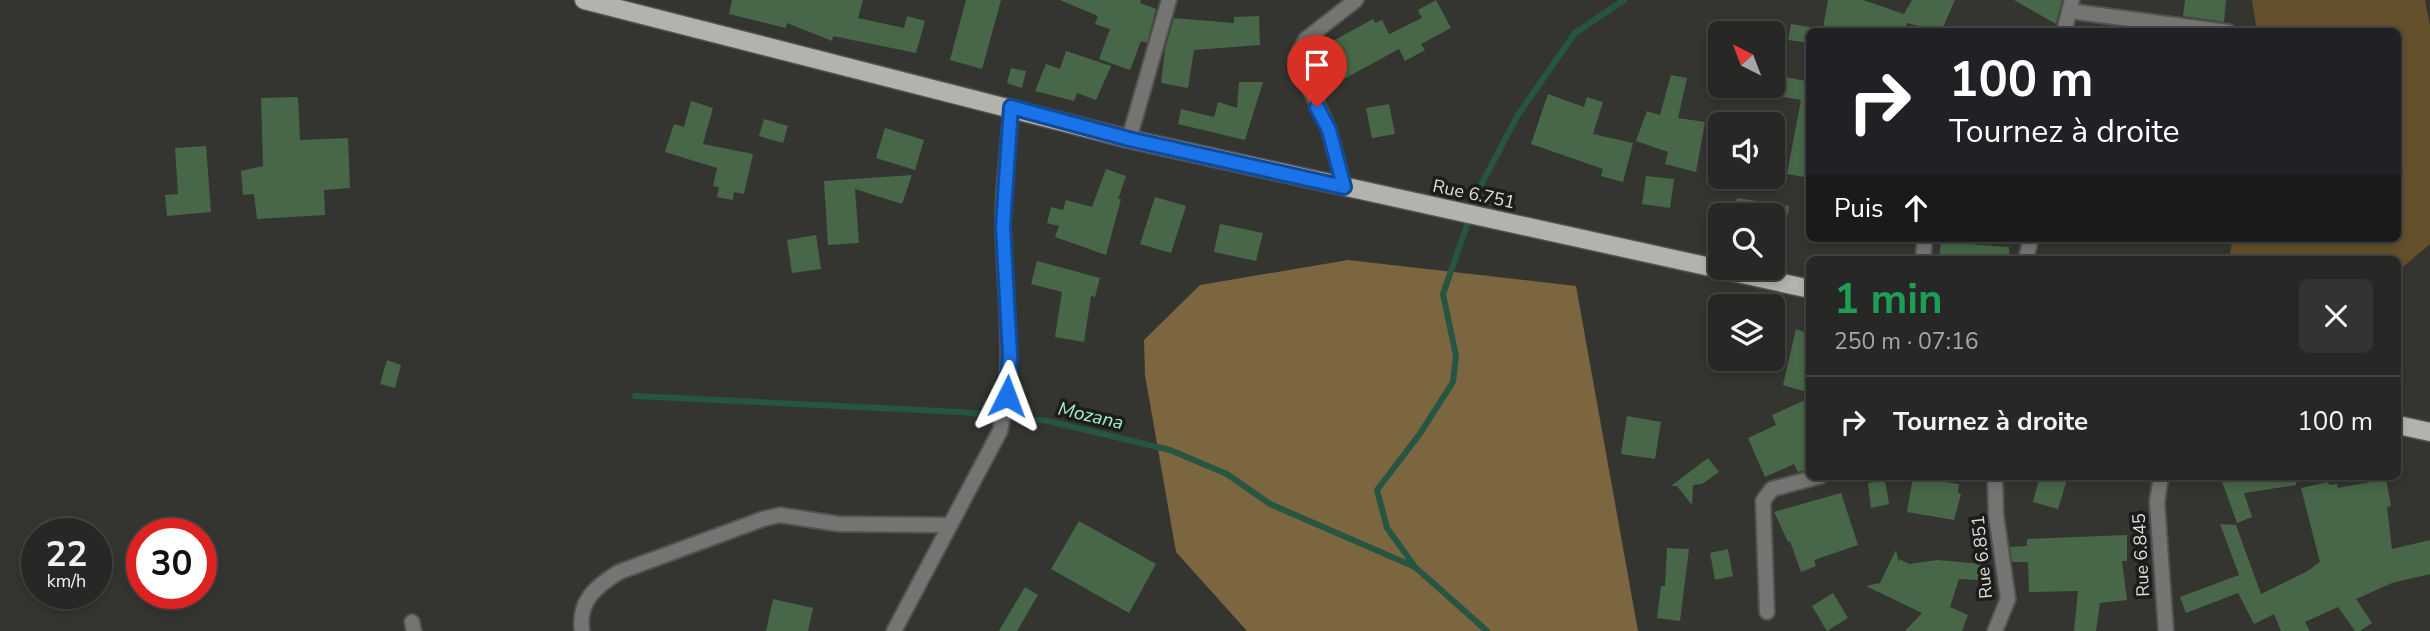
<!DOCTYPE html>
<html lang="fr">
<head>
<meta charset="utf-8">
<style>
	body { margin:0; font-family:"Nunito Sans",sans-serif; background:#333432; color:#f1f3f6; height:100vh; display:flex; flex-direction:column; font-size:26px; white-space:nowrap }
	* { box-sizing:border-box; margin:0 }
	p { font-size:23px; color:#a4a6a7 }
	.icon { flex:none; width:38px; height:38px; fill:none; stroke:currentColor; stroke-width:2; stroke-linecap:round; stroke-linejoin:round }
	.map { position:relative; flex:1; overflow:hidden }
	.sheet { position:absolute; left:1806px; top:256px; width:595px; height:224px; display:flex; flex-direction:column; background:#272825; border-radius:10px; box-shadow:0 4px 10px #0003,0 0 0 2px #434442 }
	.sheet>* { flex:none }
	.banner { position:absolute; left:1806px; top:28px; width:595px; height:214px; border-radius:10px; box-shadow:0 4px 10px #0003,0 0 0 2px #434442; background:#202124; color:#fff; overflow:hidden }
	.needle { width:46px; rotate:318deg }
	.controls { position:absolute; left:1708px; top:21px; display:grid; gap:14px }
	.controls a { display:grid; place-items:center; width:77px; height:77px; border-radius:10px; background:#272825; box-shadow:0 4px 10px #0003,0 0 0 2px #434442; font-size:35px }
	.speed { position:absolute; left:21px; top:518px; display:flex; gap:14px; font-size:35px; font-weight:700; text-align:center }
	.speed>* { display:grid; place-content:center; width:91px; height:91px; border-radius:50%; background:#272825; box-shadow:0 4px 10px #0003,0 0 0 2px #434442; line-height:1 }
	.speed small { font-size:18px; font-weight:400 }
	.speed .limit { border:10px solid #d22; background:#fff; color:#111 }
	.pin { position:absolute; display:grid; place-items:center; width:60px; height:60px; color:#fff; margin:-72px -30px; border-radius:50% 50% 50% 0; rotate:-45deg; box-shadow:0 0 7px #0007 }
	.pin .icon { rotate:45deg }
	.me { position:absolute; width:77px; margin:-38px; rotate:3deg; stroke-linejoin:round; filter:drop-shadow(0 0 5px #0008) }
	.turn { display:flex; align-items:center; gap:24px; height:147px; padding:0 28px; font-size:32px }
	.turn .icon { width:91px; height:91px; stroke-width:2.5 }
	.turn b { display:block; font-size:49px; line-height:60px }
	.then { display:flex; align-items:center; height:66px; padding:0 28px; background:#0003; gap:14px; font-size:26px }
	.round { display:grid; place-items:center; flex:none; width:74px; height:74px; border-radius:10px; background:#333432 }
	.headline { display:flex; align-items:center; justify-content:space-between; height:119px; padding:0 28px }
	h1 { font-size:42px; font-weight:700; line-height:52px; color:#1e9e55 }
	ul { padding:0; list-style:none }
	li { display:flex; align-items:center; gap:21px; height:91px; padding:0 28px; border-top:2px solid #434442 }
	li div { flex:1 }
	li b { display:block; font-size:26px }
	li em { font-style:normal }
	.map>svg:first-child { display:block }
</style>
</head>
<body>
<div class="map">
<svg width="2430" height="631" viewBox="0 0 2430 631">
	<rect width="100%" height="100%" fill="#343531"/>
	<path fill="#64502b" d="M 2252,0 L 2425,0 L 2430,26 L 2430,244 L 2398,271 L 2398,259 L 2229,259 L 2233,238 L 2398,238 L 2398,32 L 2257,31 Z"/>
	<path fill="#7b663f" d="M 1348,260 L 1576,286 L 1638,631 L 1247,631 L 1176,552 L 1145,375 L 1144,340 L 1200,285 Z"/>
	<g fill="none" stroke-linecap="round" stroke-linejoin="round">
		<g stroke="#265542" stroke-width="6">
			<path d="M 635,396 L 961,412 L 1048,421 L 1170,450 L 1227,474 L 1270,504 L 1415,567 L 1487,631"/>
			<path d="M 1413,564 L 1387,528 L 1377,490 L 1419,435 L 1453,382 L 1456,356 L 1443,294 L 1481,185 L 1518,115 L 1575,33 L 1624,0"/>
		</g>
	</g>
	<g fill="#486748">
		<path d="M 732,0 L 863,0 L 858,18 L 904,28 L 907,16 L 925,21 L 916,53 L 833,36 L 832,41 L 787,23 L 786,28 L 729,14 Z"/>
		<path d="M 966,0 L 1001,0 L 982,69 L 950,60 Z"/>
		<path d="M 1060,0 L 1141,0 L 1140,3 L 1156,9 L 1147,43 L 1141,41 L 1130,70 L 1099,59 L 1110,29 L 1095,24 L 1098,16 Z"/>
		<path d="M 1436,0 L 1451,28 L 1421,44 L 1425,50 L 1405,61 L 1399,49 L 1322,91 L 1307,58 L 1309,54 L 1373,19 L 1375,23 L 1382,20 L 1389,34 L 1422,18 L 1418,10 Z"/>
		<path d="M 1828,0 L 1863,0 L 1904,14 L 1912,0 L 1955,0 L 1941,32 L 1907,23 L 1904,32 L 1842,32 L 1823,28 Z"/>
		<path d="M 2014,0 L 2062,0 L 2056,24 Z"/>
		<path d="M 2185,0 L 2226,0 L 2224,22 L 2183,16 Z"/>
		<path d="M 1259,16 L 1260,45 L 1194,50 L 1188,88 L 1161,83 L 1165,49 L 1174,18 L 1234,23 L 1234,17 Z"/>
		<path d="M 1791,24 L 1810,27 L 1810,43 L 1788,40 Z"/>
		<path d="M 1066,51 L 1111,66 L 1096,100 L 1077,93 L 1074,101 L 1035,91 L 1046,64 L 1060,69 Z"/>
		<path d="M 1011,68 L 1026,71 L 1022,88 L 1007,83 Z"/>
		<path d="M 1671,75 L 1687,78 L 1678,118 L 1705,122 L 1696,172 L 1665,164 L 1668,152 L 1636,141 L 1647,111 L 1660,115 Z"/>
		<path d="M 1781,76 L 1810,82 L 1810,178 L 1787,174 L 1801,100 L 1778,96 Z"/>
		<path d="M 1239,82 L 1263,82 L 1245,140 L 1178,124 L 1181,109 L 1214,117 L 1218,102 L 1237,108 Z"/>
		<path d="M 1548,94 L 1584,107 L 1587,97 L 1603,102 L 1593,134 L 1633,143 L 1623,182 L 1601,176 L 1603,169 L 1531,144 Z"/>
		<path d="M 298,97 L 300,140 L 348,138 L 350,188 L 324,190 L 325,215 L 257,219 L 254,194 L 243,195 L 241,171 L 263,166 L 261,98 Z"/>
		<path d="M 691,101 L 713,108 L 703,144 L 753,154 L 744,194 L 734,192 L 733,200 L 717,197 L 719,187 L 713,186 L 717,168 L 665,152 L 674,124 L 684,127 Z"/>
		<path d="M 1389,104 L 1395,134 L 1372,138 L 1366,108 Z"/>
		<path d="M 764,119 L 788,126 L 783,143 L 759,136 Z"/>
		<path d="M 885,128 L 924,140 L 915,170 L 876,158 Z"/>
		<path d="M 206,146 L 211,212 L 167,216 L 165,195 L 178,194 L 175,148 Z"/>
		<path d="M 1106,169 L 1126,176 L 1118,199 L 1121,199 L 1106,255 L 1055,237 L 1059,226 L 1047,223 L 1051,207 L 1063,210 L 1066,200 L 1092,207 Z"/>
		<path d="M 912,175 L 902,204 L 855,189 L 859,243 L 828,245 L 824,181 Z"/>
		<path d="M 1646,176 L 1674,179 L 1670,208 L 1642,204 Z"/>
		<path d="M 1155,197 L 1186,206 L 1171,253 L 1140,244 Z"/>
		<path d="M 1737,198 L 1789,206 L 1788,215 L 1734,215 Z"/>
		<path d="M 1220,224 L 1263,233 L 1256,261 L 1214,252 Z"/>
		<path d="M 816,235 L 821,269 L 792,273 L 787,240 Z"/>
		<path d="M 1941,242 L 2009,247 L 2009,259 L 1939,259 Z"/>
		<path d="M 1037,261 L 1100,278 L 1095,297 L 1091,296 L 1084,342 L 1055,337 L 1062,292 L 1031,284 Z"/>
		<path d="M 1796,329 L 1809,334 L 1810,393 L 1783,385 Z"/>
		<path d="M 387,360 L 401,365 L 395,388 L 380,384 Z"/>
		<path d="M 1810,398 L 1810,469 L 1798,472 L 1794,464 L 1765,477 L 1748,438 L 1776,425 L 1772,415 Z"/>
		<path d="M 1627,416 L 1661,422 L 1655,459 L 1621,454 Z"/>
		<path d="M 1708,458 L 1719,472 L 1702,484 L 1693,485 L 1692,505 L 1677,486 L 1671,486 Z"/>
		<path d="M 2040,476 L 2068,476 L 2058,509 L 2033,502 Z"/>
		<path d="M 2220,476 L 2296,476 L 2296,485 L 2244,493 L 2252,517 L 2237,523 Z"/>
		<path d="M 1913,477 L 1959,484 L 1958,493 L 1961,494 L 1954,520 L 1907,512 Z"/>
		<path d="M 2386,479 L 2391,506 L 2387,507 L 2392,549 L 2430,540 L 2430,574 L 2392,583 L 2356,599 L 2372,623 L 2360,631 L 2355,631 L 2338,607 L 2305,622 L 2310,631 L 2281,631 L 2274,614 L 2254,624 L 2238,593 L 2186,613 L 2180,597 L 2239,575 L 2220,524 L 2236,525 L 2261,594 L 2306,572 L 2320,562 L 2301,488 L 2328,482 L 2329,485 L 2337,484 L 2338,488 Z"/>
		<path d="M 1885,480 L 1889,504 L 1871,508 L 1868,483 Z"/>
		<path d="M 1841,493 L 1858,545 L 1814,560 L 1816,566 L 1801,572 L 1790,541 L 1788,542 L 1774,512 Z"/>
		<path d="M 1079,521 L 1156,564 L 1129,613 L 1051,569 Z"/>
		<path d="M 2127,535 L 2127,561 L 2122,561 L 2127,600 L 2100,603 L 2096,631 L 2074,631 L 2078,591 L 2029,592 L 2028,562 L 2012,562 L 2010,547 L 2027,546 L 2027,539 Z"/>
		<path d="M 1667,548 L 1689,549 L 1680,621 L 1657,618 L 1661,586 L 1665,586 Z"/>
		<path d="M 1728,549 L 1733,576 L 1715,580 L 1710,553 Z"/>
		<path d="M 1896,550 L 1899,563 L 1899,559 L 1909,564 L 1937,560 L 1982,564 L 1980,580 L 1959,579 L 1950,607 L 1968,615 L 1962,631 L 1905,631 L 1922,613 L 1866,586 L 1880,583 Z"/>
		<path d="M 1025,587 L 1038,595 L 1017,631 L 999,631 Z"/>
		<path d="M 1833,593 L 1848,618 L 1827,631 L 1812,606 Z"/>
		<path d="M 773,599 L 813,608 L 808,631 L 766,631 Z"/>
	</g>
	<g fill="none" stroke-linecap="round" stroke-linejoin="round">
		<g stroke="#525350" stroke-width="18">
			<g id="minor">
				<path d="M 2069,11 L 2228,32"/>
				<path d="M 2064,32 L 2072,0"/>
				<path d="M 1129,139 L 1169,0"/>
				<path d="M 1344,187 L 1329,130 L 1296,58 L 1306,39 L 1356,0"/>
				<path d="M 1923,259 L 1925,238"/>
				<path d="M 2026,259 L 2031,238"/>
				<path d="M 1995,476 L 1996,515 L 2008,599 L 1995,631"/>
				<path d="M 2161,476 L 2157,502 L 2166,631"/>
				<path d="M 1767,612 L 1763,501 L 1772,489 L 1821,476"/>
				<path d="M 412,622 L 414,631"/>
				<path d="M 582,631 C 578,601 595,587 619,572 L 763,519 L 780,515 L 839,524 L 948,525"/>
				<path d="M 894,631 L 1000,431 C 1015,364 1005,298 1003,229 C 1002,189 1009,147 1011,107"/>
			</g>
		</g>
		<g stroke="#525350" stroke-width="21">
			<g id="primary">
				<path d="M 584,0 L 1129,139 L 1810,289"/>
				<path d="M 2398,425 L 2430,432"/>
			</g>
		</g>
		<use href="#minor" stroke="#747472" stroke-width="14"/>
		<use href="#primary" stroke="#b3b3ae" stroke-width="18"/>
	</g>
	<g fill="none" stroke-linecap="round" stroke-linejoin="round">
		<g stroke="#114b97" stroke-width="18">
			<path id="route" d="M 1007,396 L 1010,355 L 1003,226 L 1011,107 L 1129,139 L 1344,187 L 1329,130 L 1317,107"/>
		</g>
		<use href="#route" stroke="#1a73e8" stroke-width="12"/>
	</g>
	<g text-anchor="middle" stroke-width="7" stroke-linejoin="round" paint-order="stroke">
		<g font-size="18" fill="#dcdddb" stroke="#1c1c1a">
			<text transform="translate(1474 194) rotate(12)" y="6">Rue 6.751</text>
			<text transform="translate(2141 555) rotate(-93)" y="6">Rue 6.845</text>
			<text transform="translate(1982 557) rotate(-96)" y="6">Rue 6.851</text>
		</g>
		<g font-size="19" font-style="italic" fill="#a3f2cf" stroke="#1c1c1a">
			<text transform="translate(1091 415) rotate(13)" y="7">Mozana</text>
		</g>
	</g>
</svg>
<div class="controls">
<a><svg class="needle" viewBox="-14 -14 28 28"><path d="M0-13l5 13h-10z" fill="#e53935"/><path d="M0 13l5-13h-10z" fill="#a4a6a7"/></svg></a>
<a><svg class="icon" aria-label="sound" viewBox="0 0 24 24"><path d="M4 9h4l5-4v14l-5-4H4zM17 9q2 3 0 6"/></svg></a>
<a><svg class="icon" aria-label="search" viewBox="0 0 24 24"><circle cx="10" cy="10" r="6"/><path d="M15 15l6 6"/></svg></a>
<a><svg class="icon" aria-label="layers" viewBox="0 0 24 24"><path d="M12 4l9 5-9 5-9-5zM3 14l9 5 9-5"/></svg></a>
</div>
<div class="speed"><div>22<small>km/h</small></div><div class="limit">30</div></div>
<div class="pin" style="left:1317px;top:107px;background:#d93025"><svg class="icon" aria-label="arrive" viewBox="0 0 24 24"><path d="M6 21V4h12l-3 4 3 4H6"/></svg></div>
<svg class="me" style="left:1007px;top:396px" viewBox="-20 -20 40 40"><path d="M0-17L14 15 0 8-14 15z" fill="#1a73e8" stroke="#fff" stroke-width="4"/></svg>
<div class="banner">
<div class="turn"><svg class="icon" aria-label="right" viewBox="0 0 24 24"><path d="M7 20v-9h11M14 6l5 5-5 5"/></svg><div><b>100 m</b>Tournez à droite</div></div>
<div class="then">Puis<svg class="icon" aria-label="ahead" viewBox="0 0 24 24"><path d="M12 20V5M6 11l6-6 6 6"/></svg></div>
</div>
<section class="sheet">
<div class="headline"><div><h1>1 min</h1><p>250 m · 07:16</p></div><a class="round"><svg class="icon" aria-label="close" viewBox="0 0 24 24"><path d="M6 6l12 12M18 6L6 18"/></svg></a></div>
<ul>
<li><svg class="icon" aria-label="right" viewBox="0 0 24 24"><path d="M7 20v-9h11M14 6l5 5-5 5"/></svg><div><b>Tournez à droite</b></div><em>100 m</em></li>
</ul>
</section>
</div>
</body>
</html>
